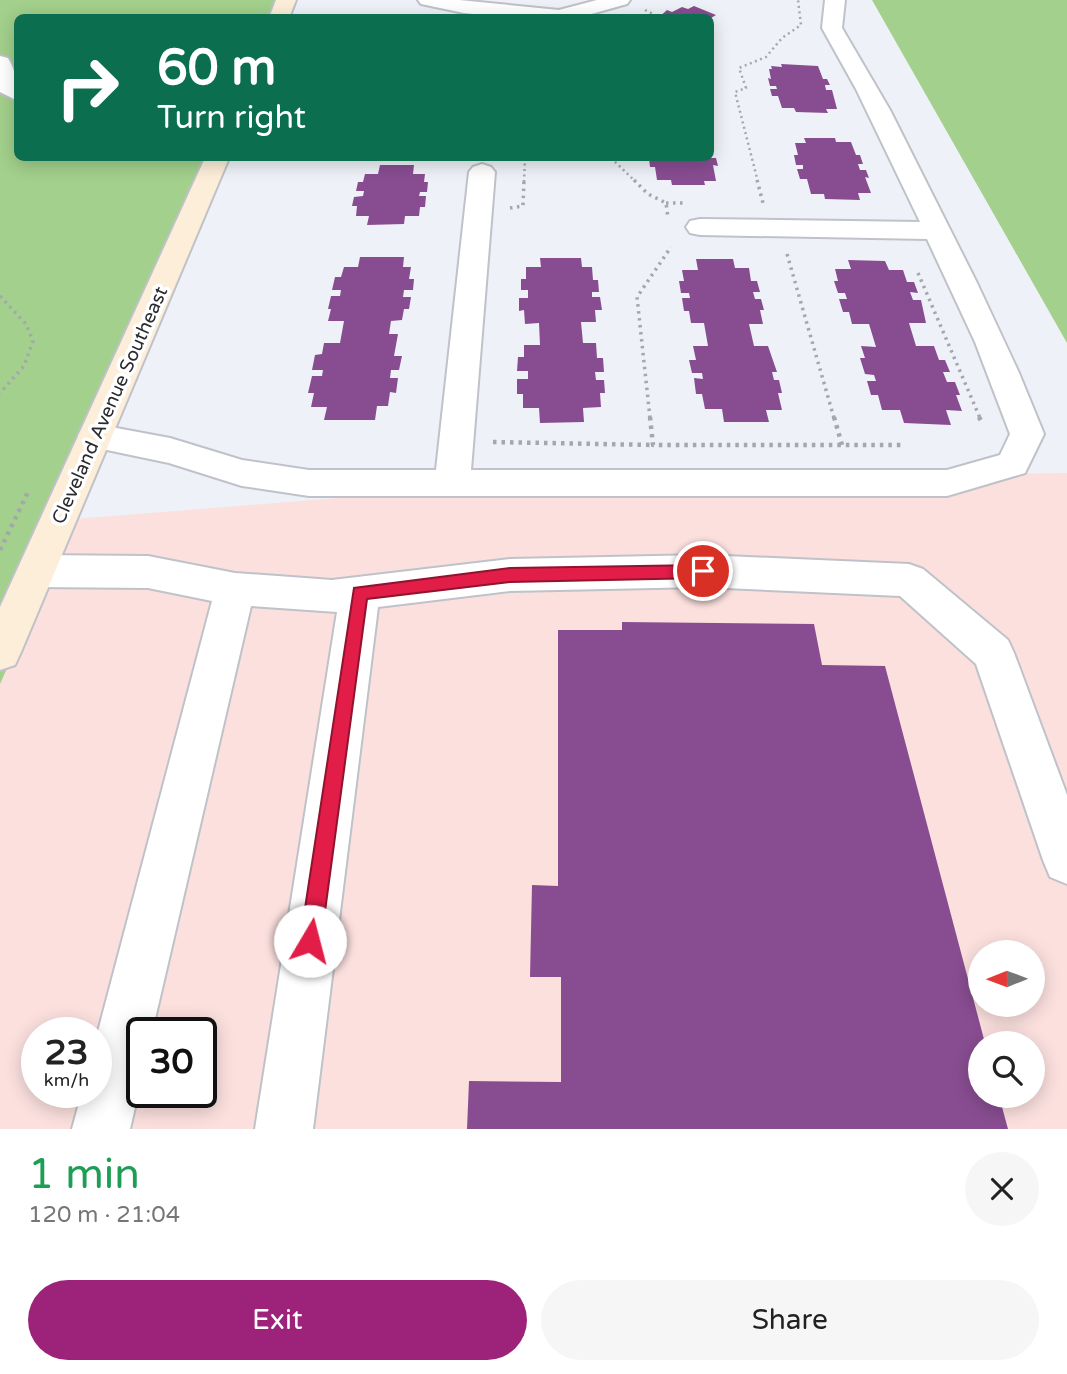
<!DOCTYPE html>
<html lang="en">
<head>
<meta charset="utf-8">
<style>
	body { margin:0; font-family:"Varela Round",sans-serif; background:#f6f6f6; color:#222; height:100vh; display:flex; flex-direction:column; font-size:26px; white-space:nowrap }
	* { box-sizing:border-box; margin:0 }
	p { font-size:23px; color:#767676 }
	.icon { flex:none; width:38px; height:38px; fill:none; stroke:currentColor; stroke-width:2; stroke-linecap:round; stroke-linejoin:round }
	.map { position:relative; height:1129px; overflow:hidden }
	.side { display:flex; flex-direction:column; background:#fff; flex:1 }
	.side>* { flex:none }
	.top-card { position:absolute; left:14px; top:14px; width:700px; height:147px; border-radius:10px; box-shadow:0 4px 18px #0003; background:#0b6e4f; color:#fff; overflow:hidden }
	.needle { width:46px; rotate:269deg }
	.tools { position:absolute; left:968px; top:940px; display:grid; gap:14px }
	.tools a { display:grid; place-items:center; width:77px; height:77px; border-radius:50%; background:#fff; box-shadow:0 4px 18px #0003; font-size:35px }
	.speed { position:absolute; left:21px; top:1017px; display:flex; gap:14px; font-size:35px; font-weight:700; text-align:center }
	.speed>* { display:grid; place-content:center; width:91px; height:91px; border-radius:50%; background:#fff; box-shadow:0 4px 18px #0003; line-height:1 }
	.speed small { font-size:18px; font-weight:400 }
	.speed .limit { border:4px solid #111; border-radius:10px; background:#fff; color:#111 }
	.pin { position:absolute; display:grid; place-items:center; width:60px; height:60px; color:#fff; margin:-30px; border:4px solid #fff; border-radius:50%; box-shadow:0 2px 7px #0007 }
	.me { position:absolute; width:77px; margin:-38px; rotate:8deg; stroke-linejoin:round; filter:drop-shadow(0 0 5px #0008) }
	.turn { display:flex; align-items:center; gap:24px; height:147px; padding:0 28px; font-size:32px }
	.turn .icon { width:91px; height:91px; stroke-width:2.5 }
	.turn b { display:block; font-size:49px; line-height:60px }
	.round { display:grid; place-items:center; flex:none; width:74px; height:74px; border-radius:37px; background:#f6f6f6 }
	.summary { display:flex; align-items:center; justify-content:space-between; height:119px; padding:0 28px }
	h1 { font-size:42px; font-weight:600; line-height:52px; color:#1e9e55 }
	.action { display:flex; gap:14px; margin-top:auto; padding:14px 28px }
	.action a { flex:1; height:80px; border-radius:42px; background:#9d2279; color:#fff; font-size:28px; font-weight:600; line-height:80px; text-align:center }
	.action a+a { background:#f6f6f6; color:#222 }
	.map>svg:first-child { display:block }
</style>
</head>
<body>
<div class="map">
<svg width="1067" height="1129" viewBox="0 0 1067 1129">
	<rect width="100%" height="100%" fill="#eef2f8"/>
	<path fill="#fbe0de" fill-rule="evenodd" d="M 1067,473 L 1067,1129 L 0,1129 L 0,684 L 74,519 L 539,482 ZM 980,952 L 1032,952 L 1032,1004 L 980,1004 ZM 37,1032 L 96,1032 L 96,1092 L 37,1092 ZM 142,1032 L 201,1032 L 201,1092 L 142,1092 ZM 980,1043 L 1032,1043 L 1032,1096 L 980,1096 Z"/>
	<g fill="#a3d08c">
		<path d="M 0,0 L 292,0 L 285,17 L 18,18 L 18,158 L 226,158 L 74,519 L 0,684 Z"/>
		<path d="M 872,0 L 1067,0 L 1067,343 Z"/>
	</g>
	<g fill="#884d91">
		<path d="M 694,6 L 716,15 L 711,18 L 658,18 L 667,10 L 672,12 L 682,7 L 688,9 Z"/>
		<path d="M 781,64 L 818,66 L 823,79 L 827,79 L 830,85 L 825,85 L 826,90 L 832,90 L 837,109 L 826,109 L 828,113 L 796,112 L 794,108 L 782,108 L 778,96 L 772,96 L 770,89 L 777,89 L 776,86 L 770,86 L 768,78 L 771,79 L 769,69 L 772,69 L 771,66 L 782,67 Z"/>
		<path d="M 804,138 L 835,138 L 836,142 L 851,142 L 856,155 L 860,155 L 863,164 L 858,164 L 860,170 L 866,170 L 869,178 L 865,177 L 871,193 L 858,193 L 860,200 L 825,199 L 824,194 L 811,194 L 807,179 L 800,179 L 797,169 L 803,169 L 803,165 L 796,165 L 794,155 L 798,155 L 795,143 L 806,143 Z"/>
		<path d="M 649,158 L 716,158 L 718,166 L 713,165 L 716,181 L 704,181 L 705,185 L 672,185 L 671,180 L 657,180 L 655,167 L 650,167 Z"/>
		<path d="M 380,165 L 414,165 L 413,174 L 425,174 L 424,182 L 428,182 L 427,192 L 420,192 L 419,196 L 426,196 L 425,207 L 420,207 L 419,216 L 405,216 L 404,224 L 367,225 L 369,216 L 356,216 L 357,206 L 352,206 L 354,197 L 363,196 L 364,191 L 356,191 L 358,182 L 363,182 L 365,174 L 378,174 Z"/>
		<path d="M 360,257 L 404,257 L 403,267 L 411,267 L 409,279 L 414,279 L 413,290 L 404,290 L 403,297 L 411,297 L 409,309 L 404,309 L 402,320 L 391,321 L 389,334 L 398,334 L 394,356 L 402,356 L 399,370 L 391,370 L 390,378 L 398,378 L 396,393 L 390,392 L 388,406 L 377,406 L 375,420 L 324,420 L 327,407 L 311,407 L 314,393 L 308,393 L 312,376 L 322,376 L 323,370 L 312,370 L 315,355 L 322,354 L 324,343 L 340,343 L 344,321 L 328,321 L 331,309 L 328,309 L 331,296 L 340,296 L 341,290 L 332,290 L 335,277 L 341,277 L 344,267 L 358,267 Z"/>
		<path d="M 540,258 L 581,258 L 582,267 L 592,267 L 593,280 L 598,280 L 599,292 L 592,292 L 592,297 L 600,297 L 602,310 L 595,310 L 596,322 L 581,322 L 583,343 L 596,343 L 597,358 L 603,358 L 604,372 L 595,372 L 596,380 L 604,380 L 605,393 L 600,393 L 601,407 L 583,408 L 584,422 L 540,423 L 539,408 L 523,408 L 523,394 L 517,394 L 517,379 L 528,379 L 528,371 L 517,371 L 518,357 L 524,357 L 524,345 L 540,345 L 539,323 L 525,324 L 524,310 L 519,311 L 519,298 L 528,298 L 528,290 L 521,290 L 521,279 L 526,279 L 526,267 L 541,267 Z"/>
		<path d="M 696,259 L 733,259 L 735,268 L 749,268 L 751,281 L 757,281 L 760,292 L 753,292 L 755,299 L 761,299 L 764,310 L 760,310 L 763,324 L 749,324 L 754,346 L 768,346 L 777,372 L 772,372 L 774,380 L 779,380 L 782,393 L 778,393 L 782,410 L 766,410 L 769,422 L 724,422 L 722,409 L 705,409 L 702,394 L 696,394 L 694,378 L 703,379 L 702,373 L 692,373 L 689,360 L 696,360 L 693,346 L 708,346 L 704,323 L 691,323 L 689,311 L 684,311 L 682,298 L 690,298 L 689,293 L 681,293 L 679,281 L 684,281 L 682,270 L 698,270 Z"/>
		<path d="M 848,260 L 885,261 L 889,270 L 903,270 L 907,282 L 914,282 L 918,293 L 910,292 L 913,300 L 921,300 L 926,323 L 909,323 L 916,346 L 934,346 L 939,360 L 945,360 L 950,372 L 943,372 L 947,382 L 955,382 L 960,395 L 956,395 L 962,411 L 946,410 L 951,425 L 904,423 L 900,410 L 882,410 L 878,395 L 871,395 L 867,381 L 876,381 L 874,375 L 865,374 L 860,358 L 865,358 L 861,346 L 876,347 L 869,324 L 852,324 L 849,312 L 843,312 L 839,299 L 847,299 L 845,293 L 838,293 L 834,281 L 838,281 L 835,269 L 851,269 Z"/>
		<path d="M 622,622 L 814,624 L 822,665 L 885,666 L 985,1043 L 980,1043 L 980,1096 L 999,1096 L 1008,1129 L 467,1129 L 469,1081 L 561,1082 L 561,977 L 530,977 L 532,885 L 558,886 L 558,630 L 622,630 Z"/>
	</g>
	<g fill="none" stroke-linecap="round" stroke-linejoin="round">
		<g stroke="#bfc2c8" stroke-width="4">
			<g id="street">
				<path d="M 418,0 L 459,0 L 559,10 L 597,0 L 630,0 L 627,4 L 577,18 L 511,18 L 464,13 L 421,4 Z"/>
				<path d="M 825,0 L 845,0 L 842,28 L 890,110 L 977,283 L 1019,373 L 1044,434 L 1025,473 L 947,496 L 309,496 L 242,486 L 169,463 L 83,445 L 78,436 L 83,427 L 95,424 L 170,438 L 242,460 L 309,470 L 436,470 L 469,172 L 473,167 L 482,164 L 491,167 L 495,172 L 471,470 L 947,470 L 1000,455 L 1010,434 L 975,342 L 927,239 L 700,235 L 690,233 L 686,227 L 690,221 L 700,219 L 920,222 L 856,89 L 822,28 Z"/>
				<path d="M 0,56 L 8,58 C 16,71 18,86 18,101 L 0,92 Z"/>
				<path d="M 36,555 L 148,556 L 235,573 L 332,580 L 510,559 L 703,555 L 909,564 L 923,569 L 1008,640 L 1014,653 L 1067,795 L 1067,884 L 1050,877 L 1043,860 L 976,664 L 900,596 L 703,587 L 510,591 L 378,607 L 313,1129 L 255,1129 L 337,612 L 251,606 L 152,1032 L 142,1032 L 142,1077 L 130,1129 L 72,1129 L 82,1092 L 96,1092 L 96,1039 L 212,601 L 148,588 L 36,587 L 22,582 L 17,571 L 22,560 Z"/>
			</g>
		</g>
		<g stroke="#bfc2c8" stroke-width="4">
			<g id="secondary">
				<path d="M 276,0 L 296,0 L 289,18 L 269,18 Z"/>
				<path d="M 205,158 L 229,158 L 21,652 L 15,665 L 0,670 L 0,607 Z"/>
			</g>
		</g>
		<g stroke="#a4a7ac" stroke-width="2.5" stroke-dasharray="2 3.5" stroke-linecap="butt">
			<path d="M 645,10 L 653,14 L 646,18"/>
			<path d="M 611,158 L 636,182"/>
			<path d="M 524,182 L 525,158"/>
			<path d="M 758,182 L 735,92 L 746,88 L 739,68 L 766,57 L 782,38 L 801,25 L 798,0"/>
		</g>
		<g stroke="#a4a7ac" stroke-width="3.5" stroke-dasharray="2.5 4.5" stroke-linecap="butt">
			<path d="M 634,180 L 648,194 L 666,203 L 668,218"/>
			<path d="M 757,180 L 763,203"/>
			<path d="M 666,203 L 683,203"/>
			<path d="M 510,208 L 523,206 L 524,180"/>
			<path d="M 787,254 L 834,418"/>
			<path d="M 918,273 L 980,418"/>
			<path d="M 0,296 L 26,324 L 33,341 L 24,366 L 0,393"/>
			<path d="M 650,418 L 637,297 L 671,247"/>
		</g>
		<g stroke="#a4a7ac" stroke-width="4.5" stroke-dasharray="3.5 5" stroke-linecap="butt">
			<path d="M 650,417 L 653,445 L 903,445"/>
			<path d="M 834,417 L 842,445"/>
			<path d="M 979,417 L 981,421"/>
			<path d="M 493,442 L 653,445"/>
			<path d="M 0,550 L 28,492"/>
		</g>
		<use href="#street" fill="#fff" fill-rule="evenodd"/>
		<use href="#secondary" fill="#fceed8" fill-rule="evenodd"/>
	</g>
	<path fill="#e11d48" stroke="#92132f" stroke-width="2" d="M 703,565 L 711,571 L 703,578 L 510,582 L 367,599 L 321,941 L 318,949 L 310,952 L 303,949 L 300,941 L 354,588 L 510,568 Z"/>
	<g text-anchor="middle" stroke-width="7" stroke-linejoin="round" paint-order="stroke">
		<g font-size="19" fill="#2a2b2e" stroke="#fff">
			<text transform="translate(109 405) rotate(-66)" y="7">Cleveland Avenue Southeast</text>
		</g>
	</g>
</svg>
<div class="tools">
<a><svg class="needle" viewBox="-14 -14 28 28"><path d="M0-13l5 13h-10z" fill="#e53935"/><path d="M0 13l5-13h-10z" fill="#767676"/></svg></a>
<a><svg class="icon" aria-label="search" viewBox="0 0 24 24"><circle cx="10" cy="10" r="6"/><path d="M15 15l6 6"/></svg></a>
</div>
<div class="speed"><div>23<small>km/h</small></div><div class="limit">30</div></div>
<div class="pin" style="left:703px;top:571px;background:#d93025"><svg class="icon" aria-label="arrive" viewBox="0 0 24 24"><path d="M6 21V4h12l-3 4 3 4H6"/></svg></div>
<svg class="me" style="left:310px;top:941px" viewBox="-20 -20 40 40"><circle r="19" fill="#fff"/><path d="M0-13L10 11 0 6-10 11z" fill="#e11d48"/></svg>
<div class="top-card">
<div class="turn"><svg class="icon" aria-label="right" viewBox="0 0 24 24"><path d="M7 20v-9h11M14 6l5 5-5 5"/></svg><div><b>60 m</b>Turn right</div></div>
</div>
</div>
<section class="side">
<div class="summary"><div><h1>1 min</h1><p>120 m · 21:04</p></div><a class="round"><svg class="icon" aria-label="close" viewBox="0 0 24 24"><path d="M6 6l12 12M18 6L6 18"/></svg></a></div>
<div class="action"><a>Exit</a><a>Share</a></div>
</section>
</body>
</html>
